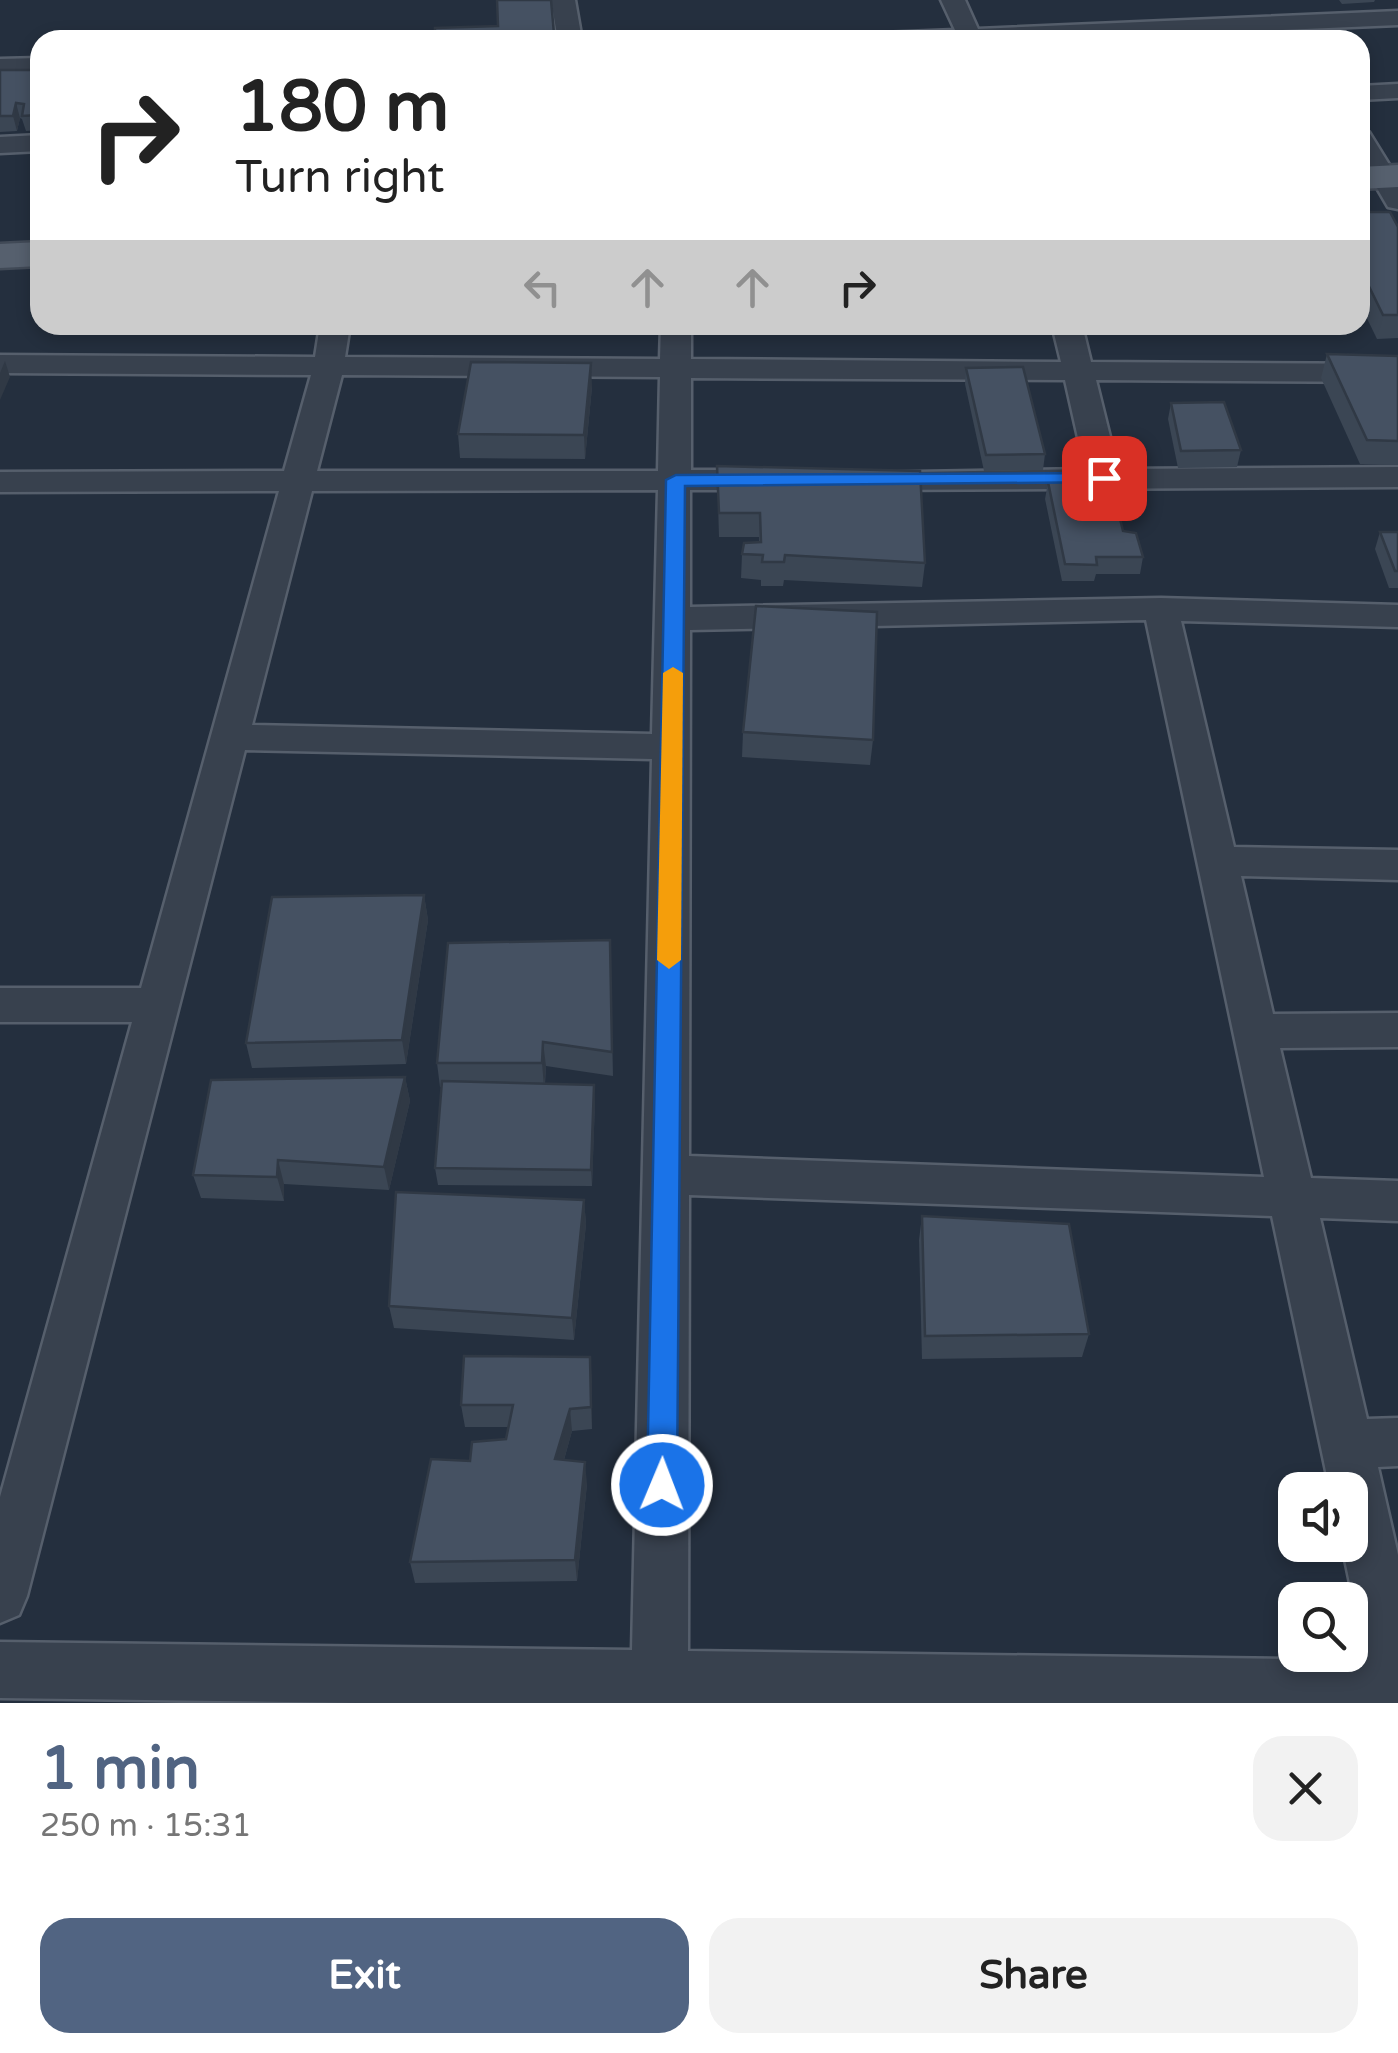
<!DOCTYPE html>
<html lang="en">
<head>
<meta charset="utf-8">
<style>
	body { margin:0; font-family:"Varela Round",sans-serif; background:#f2f2f2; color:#222; height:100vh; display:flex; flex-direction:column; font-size:38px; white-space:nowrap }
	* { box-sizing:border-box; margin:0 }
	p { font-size:32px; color:#767676 }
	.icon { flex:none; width:55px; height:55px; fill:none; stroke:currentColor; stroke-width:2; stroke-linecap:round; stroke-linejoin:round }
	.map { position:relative; height:1703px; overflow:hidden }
	.drawer { display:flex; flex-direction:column; background:#fff; flex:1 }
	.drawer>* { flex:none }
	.banner { position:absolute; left:30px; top:30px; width:1340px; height:305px; border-radius:30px; box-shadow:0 5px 15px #0003; background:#fff; color:#222; overflow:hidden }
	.tools { position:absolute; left:1278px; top:1472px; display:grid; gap:20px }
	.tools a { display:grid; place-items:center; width:90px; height:90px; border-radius:20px; background:#fff; box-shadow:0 5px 15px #0003; font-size:50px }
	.pin { position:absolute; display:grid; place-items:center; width:85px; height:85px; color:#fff; margin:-42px; border-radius:20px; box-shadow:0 5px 15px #0006 }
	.me { position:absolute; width:110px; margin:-55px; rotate:1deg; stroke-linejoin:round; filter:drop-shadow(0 0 8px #0008) }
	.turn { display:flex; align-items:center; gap:35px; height:210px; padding:0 40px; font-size:45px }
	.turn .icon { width:130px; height:130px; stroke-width:2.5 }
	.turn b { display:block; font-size:70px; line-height:85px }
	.lanes { display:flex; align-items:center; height:95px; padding:0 40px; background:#0003; justify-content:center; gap:50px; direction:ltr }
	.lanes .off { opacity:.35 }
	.round { display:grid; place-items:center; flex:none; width:105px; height:105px; border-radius:30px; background:#f2f2f2 }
	.headline { display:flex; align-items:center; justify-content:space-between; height:170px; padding:0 40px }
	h1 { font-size:60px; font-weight:700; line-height:75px; color:#516482 }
	.button { display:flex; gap:20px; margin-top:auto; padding:20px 40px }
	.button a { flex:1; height:115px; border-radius:30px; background:#516482; color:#fff; font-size:40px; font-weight:700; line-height:115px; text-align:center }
	.button a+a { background:#f2f2f2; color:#222 }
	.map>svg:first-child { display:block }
</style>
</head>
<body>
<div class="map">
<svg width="1398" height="1703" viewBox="0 0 1398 1703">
	<rect width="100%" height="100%" fill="#242f3e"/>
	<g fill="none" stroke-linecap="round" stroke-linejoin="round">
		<g stroke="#565f6c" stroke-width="5">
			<g id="street">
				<path d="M 551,0 L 575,0 L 582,40 L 558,40 Z"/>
				<path d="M 941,0 L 965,0 L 978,29 L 1398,11 L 1398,25 L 1049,40 L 869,40 L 881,33 L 955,30 Z"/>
				<path d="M 40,58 L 40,72 L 0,73 L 0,59 Z"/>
				<path d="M 1398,84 L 1398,98 L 1360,100 L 1360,86 Z"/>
				<path d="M 1360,129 L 1369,132 L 1398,179 L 1398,209 L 1388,207 L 1360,159 Z"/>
				<path d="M 40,135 L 40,151 L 0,153 L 0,137 Z"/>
				<path d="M 320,325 L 350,325 L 345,357 L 660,359 L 661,325 L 691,325 L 691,359 L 1061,362 L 1052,325 L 1082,325 L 1091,362 L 1398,364 L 1398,382 L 1096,380 L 1118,469 L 1398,467 L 1398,487 L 869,490 L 853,480 L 857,473 L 1085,469 L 1065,380 L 691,378 L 691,470 L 771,470 L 787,480 L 771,490 L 690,490 L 690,607 L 1161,598 L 1398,605 L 1398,627 L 1181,621 L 1234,847 L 1398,850 L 1398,880 L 1241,876 L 1273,1014 L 1398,1013 L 1398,1047 L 1280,1048 L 1311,1178 L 1398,1181 L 1398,1221 L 1320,1218 L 1367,1419 L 1398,1418 L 1398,1466 L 1378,1467 L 1398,1555 L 1398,1703 L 356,1703 L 0,1698 L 0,1642 L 632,1650 L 652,759 L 245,750 L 27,1596 L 19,1615 L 0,1623 L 0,1497 L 132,1022 L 0,1022 L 0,988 L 141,988 L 279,491 L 0,492 L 0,472 L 284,471 L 311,375 L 0,373 L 0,355 L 315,357 ZM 342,375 L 660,377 L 658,471 L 317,471 ZM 658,490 L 652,734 L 252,725 L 312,491 ZM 1146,620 L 1264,1177 L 689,1156 L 690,630 ZM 689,1195 L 1272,1216 L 1330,1490 L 1350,1490 L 1350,1545 L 1342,1545 L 1366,1660 L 688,1651 Z"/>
			</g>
		</g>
		<g stroke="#414a57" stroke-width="5">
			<g id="primary">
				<path d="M 1398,165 L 1398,187 L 1360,189 L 1360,167 Z"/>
				<path d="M 40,242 L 40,266 L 0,268 L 0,244 Z"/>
			</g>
		</g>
		<use href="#street" fill="#38414e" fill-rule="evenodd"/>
		<use href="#primary" fill="#56606e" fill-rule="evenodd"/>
	</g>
	<g fill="#3b4654">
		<path d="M 551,0 L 554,40 L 435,40 L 435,28 L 498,26 Z"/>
		<path d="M 1339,0 L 1375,0 L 1374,2 L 1342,4 Z"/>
		<path d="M 0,70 L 40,70 L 40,130 L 26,131 L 22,119 L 20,118 L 17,131 L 0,132 Z"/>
		<path d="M 1360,212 L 1398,227 L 1398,338 L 1377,339 L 1360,304 Z"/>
		<path d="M 1327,354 L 1398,356 L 1398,465 L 1360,464 L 1321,378 Z"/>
		<path d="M 966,368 L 1045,454 L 1043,470 L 984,471 L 965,384 Z"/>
		<path d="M 592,387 L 585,459 L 460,458 L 458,434 Z"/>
		<path d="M 1171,403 L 1241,450 L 1237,467 L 1178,468 L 1168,419 Z"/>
		<path d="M 717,466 L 925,563 L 922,587 L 784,580 L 783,586 L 761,586 L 761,580 L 741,578 L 742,554 L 759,542 L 759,537 L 719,537 Z"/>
		<path d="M 1048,482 L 1084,494 L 1123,531 L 1143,557 L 1140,574 L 1096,574 L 1094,581 L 1062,581 L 1045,499 Z"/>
		<path d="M 1380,532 L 1398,532 L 1398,588 L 1389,588 L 1375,549 Z"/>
		<path d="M 743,732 L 873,740 L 870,765 L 742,757 Z"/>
		<path d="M 424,895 L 428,920 L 406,1064 L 252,1068 L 246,1043 Z"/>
		<path d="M 610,940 L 613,1076 L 546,1066 L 545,1084 L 595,1101 L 592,1186 L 438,1185 L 435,1168 L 442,1087 L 440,1087 L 437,1063 Z"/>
		<path d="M 405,1077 L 410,1101 L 389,1190 L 284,1184 L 284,1201 L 201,1198 L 193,1175 Z"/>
		<path d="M 584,1200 L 586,1224 L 574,1340 L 394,1328 L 389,1306 Z"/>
		<path d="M 922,1216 L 1089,1334 L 1082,1357 L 922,1359 L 919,1240 Z"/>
		<path d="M 592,1379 L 592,1429 L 572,1431 L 564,1460 L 587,1484 L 577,1581 L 415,1583 L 410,1562 L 470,1461 L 506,1439 L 508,1427 L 465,1427 L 461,1405 Z"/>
	</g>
	<g fill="#303945">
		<path d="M 16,103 L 20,118 L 17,131 L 13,116 Z"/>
		<path d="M 5,361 L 10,377 L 0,400 L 0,373 Z"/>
		<path d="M 591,363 L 592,387 L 585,459 L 584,435 Z"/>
		<path d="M 424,895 L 428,920 L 406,1064 L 402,1040 Z"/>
		<path d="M 543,1042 L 546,1066 L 544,1087 L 542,1063 Z"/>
		<path d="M 405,1077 L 410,1101 L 389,1190 L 384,1167 Z"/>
		<path d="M 594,1085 L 595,1101 L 592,1186 L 591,1170 Z"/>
		<path d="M 278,1160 L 284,1184 L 284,1201 L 277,1177 Z"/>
		<path d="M 584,1200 L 586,1224 L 574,1340 L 572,1318 Z"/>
		<path d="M 590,1357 L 592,1379 L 592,1429 L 591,1407 Z"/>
		<path d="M 570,1409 L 572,1431 L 558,1481 L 555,1459 Z"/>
		<path d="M 585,1462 L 587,1484 L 577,1581 L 575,1560 Z"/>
	</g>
	<g fill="#455162" stroke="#303945" stroke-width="2.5">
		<path d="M 497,0 L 551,0 L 554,34 L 435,39 L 435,28 L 498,26 Z"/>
		<path d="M 850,36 L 851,40 L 804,40 L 803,38 Z"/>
		<path d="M 942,36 L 944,40 L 856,39 Z"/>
		<path d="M 0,70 L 40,70 L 40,110 L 38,115 L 22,116 L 24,104 L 16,103 L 13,116 L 0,116 Z"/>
		<path d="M 1360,212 L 1390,212 L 1398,227 L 1398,315 L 1383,315 L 1360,268 Z"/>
		<path d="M 1327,354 L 1398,356 L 1398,441 L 1367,440 Z"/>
		<path d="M 471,362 L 591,363 L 584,435 L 458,434 Z"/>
		<path d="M 1023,367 L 1045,454 L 986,455 L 966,368 Z"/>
		<path d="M 1224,402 L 1241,450 L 1181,451 L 1171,403 Z"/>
		<path d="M 717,466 L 920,471 L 925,563 L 785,555 L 784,562 L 762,562 L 763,555 L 742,554 L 744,543 L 761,542 L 760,513 L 719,513 Z"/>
		<path d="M 1048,482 L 1081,482 L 1084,494 L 1114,494 L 1123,531 L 1136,533 L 1143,557 L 1096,557 L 1097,565 L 1065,564 Z"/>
		<path d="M 1380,532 L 1398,532 L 1398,571 L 1395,571 Z"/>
		<path d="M 756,606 L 877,612 L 873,740 L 743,732 Z"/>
		<path d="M 424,895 L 402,1040 L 246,1043 L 272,897 Z"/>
		<path d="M 610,940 L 612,1052 L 543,1042 L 542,1063 L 437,1063 L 448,943 Z"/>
		<path d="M 405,1077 L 384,1167 L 278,1160 L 277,1177 L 193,1175 L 211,1080 Z"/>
		<path d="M 442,1081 L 594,1085 L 591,1170 L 435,1168 Z"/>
		<path d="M 396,1192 L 584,1200 L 572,1318 L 389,1306 Z"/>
		<path d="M 922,1216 L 1069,1224 L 1089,1334 L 925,1336 Z"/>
		<path d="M 464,1356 L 590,1357 L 591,1407 L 570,1409 L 555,1459 L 585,1462 L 575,1560 L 410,1562 L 431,1459 L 470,1461 L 472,1442 L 506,1439 L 513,1405 L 461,1405 Z"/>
	</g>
	<path fill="#1a73e8" stroke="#114b97" stroke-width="2.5" d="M 1104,473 L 1114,478 L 1111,482 L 685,486 L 677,1485 L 673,1495 L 662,1499 L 652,1495 L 647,1485 L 666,480 L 676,475 Z"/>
	<path fill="#f59e0b" d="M 673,667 L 683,673 L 681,960 L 669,969 L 657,960 L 663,673 Z"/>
</svg>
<div class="tools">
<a><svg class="icon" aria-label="sound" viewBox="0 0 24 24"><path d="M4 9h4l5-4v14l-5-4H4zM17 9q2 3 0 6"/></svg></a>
<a><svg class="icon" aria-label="search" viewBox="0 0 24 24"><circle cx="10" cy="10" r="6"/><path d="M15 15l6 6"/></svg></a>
</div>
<div class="pin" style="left:1104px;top:478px;background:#d93025"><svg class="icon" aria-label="arrive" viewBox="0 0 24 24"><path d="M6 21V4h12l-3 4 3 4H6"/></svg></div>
<svg class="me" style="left:662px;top:1485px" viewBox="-20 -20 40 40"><circle r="17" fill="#1a73e8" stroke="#fff" stroke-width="3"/><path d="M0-11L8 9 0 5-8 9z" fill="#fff"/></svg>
<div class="banner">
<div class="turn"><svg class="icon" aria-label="right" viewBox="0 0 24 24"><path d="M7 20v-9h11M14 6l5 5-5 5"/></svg><div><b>180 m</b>Turn right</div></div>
<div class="lanes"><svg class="icon off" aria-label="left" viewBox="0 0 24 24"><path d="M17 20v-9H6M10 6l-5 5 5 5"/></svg><svg class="icon off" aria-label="ahead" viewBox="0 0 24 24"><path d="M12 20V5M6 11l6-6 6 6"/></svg><svg class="icon off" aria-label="ahead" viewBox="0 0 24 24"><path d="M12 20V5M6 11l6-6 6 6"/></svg><svg class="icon" aria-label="right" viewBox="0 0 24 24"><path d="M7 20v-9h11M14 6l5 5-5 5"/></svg></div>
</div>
</div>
<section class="drawer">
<div class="headline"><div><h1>1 min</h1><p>250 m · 15:31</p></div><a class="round"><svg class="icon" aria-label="close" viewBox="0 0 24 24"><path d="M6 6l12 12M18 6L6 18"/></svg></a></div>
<div class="button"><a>Exit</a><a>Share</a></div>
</section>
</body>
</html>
